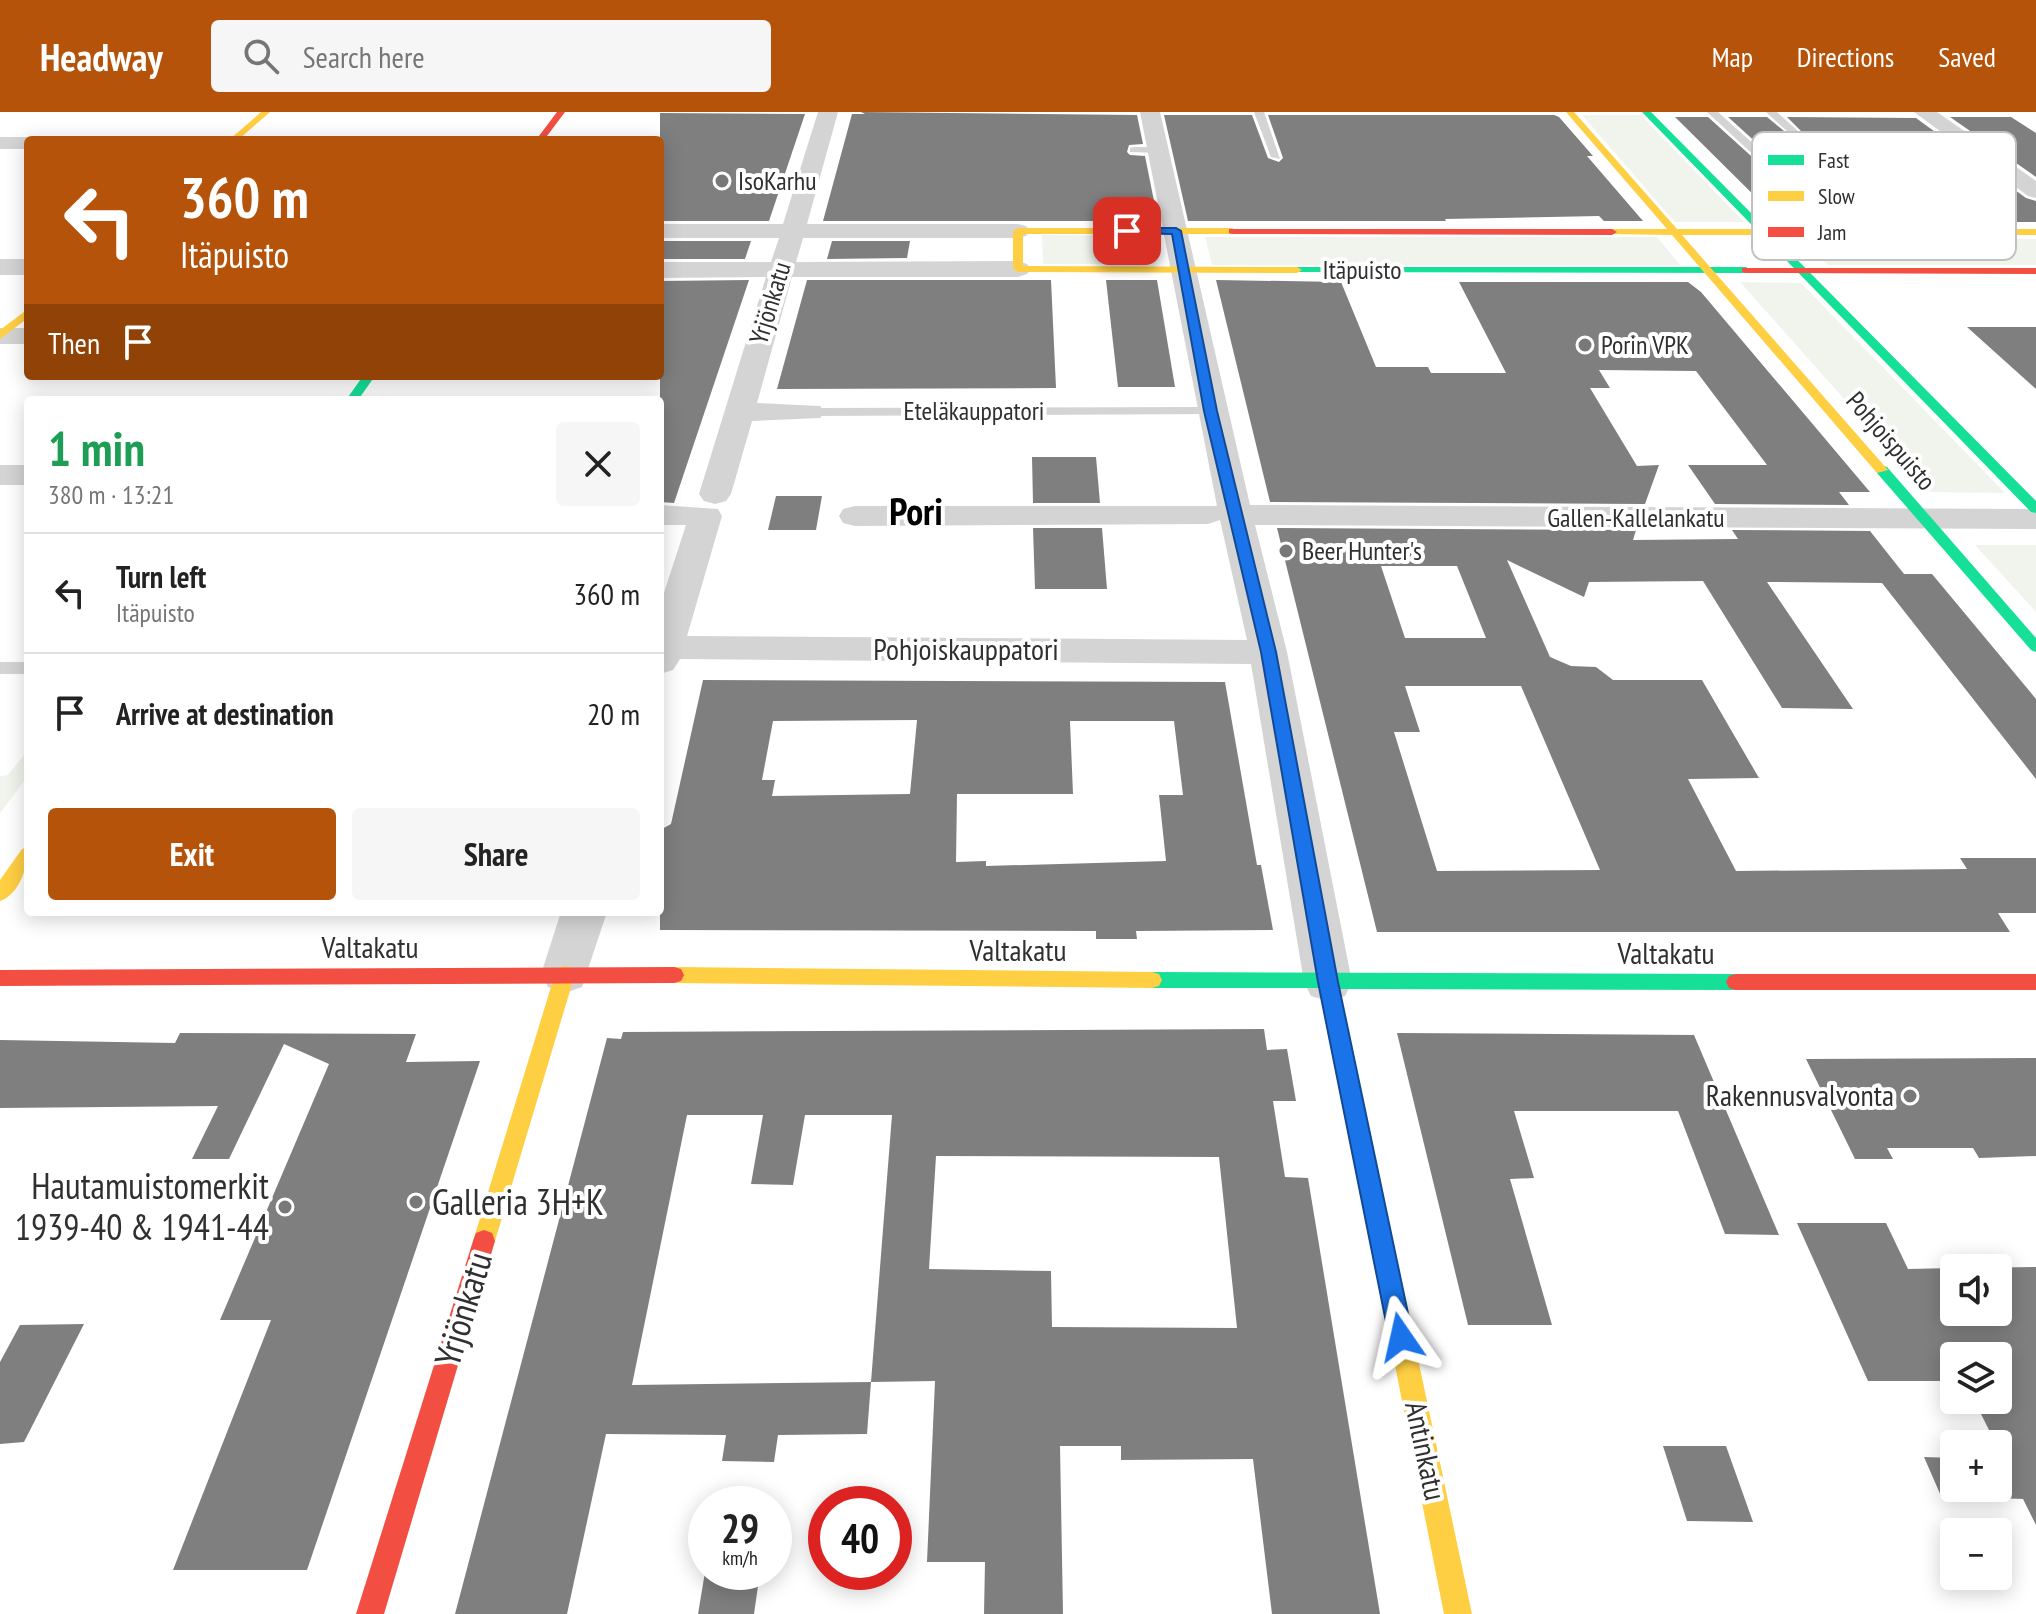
<!DOCTYPE html>
<html lang="en">
<head>
<meta charset="utf-8">
<style>
	body { margin:0; font-family:"PT Sans Narrow",sans-serif; background:#f6f6f6; color:#222; height:100vh; display:flex; flex-direction:column; font-size:30px; white-space:nowrap }
	* { box-sizing:border-box; margin:0 }
	p { font-size:26px; color:#767676 }
	.icon { flex:none; width:44px; height:44px; fill:none; stroke:currentColor; stroke-width:2; stroke-linecap:round; stroke-linejoin:round }
	.map { position:relative; flex:1; overflow:hidden }
	.panel { position:absolute; left:24px; top:284px; width:640px; height:520px; display:flex; flex-direction:column; background:#fff; border-radius:8px; box-shadow:0 4px 20px #0003 }
	.panel>* { flex:none }
	.banner { position:absolute; left:24px; top:24px; width:640px; height:244px; border-radius:8px; box-shadow:0 4px 20px #0003; background:#b45309; color:#fff; overflow:hidden }
	.buttons { position:absolute; left:1940px; top:1142px; display:grid; gap:16px }
	.buttons a { display:grid; place-items:center; width:72px; height:72px; border-radius:8px; background:#fff; box-shadow:0 4px 20px #0003; font-size:40px }
	.speed { position:absolute; left:688px; top:1374px; display:flex; gap:16px; font-size:40px; font-weight:700; text-align:center }
	.speed>* { display:grid; place-content:center; width:104px; height:104px; border-radius:50%; background:#fff; box-shadow:0 4px 20px #0003; line-height:1 }
	.speed small { font-size:20px; font-weight:400 }
	.speed .limit { border:12px solid #d22; background:#fff; color:#111 }
	.pin { position:absolute; display:grid; place-items:center; width:68px; height:68px; color:#fff; margin:-34px; border-radius:16px; box-shadow:0 4px 12px #0006 }
	.me { position:absolute; width:88px; margin:-44px; rotate:349deg; stroke-linejoin:round; filter:drop-shadow(0 0 6px #0008) }
	.turn { display:flex; align-items:center; gap:28px; height:168px; padding:0 24px; font-size:36px }
	.turn .icon { width:104px; height:104px; stroke-width:2.5 }
	.turn b { display:block; font-size:56px; line-height:68px }
	.then { display:flex; align-items:center; height:76px; padding:0 24px; background:#0003; gap:16px; font-size:30px }
	.round { display:grid; place-items:center; flex:none; width:84px; height:84px; border-radius:8px; background:#f6f6f6 }
	.overview { display:flex; align-items:center; justify-content:space-between; height:136px; padding:0 24px }
	h1 { font-size:48px; font-weight:800; line-height:60px; color:#1e9e55 }
	.action { display:flex; gap:16px; margin-top:auto; padding:16px 24px }
	.action a { flex:1; height:92px; border-radius:8px; background:#b45309; color:#fff; font-size:32px; font-weight:800; line-height:92px; text-align:center }
	.action a+a { background:#f6f6f6; color:#222 }
	ul { padding:0; list-style:none }
	li { display:flex; align-items:center; gap:24px; height:120px; padding:0 24px; border-top:2px solid #e0e0e0 }
	li div { flex:1 }
	li b { display:block; font-size:30px }
	li em { font-style:normal }
	header { display:flex; align-items:center; gap:48px; box-sizing:border-box; height:112px; padding:0 40px; background:#b45309; color:#fff }
	header strong { font-size:38px }
	nav { display:flex; gap:44px; margin-inline-start:auto; font-size:28px }
	.search { width:560px; height:72px; background:#f6f6f6; display:flex; align-items:center; gap:20px; box-sizing:border-box; padding:0 28px; border-radius:8px; color:#767676; font-size:30px }
	.map>svg:first-child { display:block }
</style>
</head>
<body>
<header>
<strong>Headway</strong>
<div class="search"><svg class="icon" aria-label="search" viewBox="0 0 24 24"><circle cx="10" cy="10" r="6"/><path d="M15 15l6 6"/></svg>Search here</div>
<nav><a>Map</a><a>Directions</a><a>Saved</a></nav>
</header>
<div class="map">
<svg width="2036" height="1502" viewBox="0 0 2036 1502">
	<rect width="100%" height="100%" fill="#fff"/>
	<g fill="#f1f4ed">
		<path d="M 1582,3 L 1641,3 L 1744,110 L 1675,110 Z"/>
		<path d="M 1042,123 L 1150,124 L 1154,152 L 1043,152 Z"/>
		<path d="M 1205,125 L 1657,125 L 1680,153 L 1212,153 Z"/>
		<path d="M 1800,127 L 2036,127 L 2036,153 L 1828,153 Z"/>
		<path d="M 1740,170 L 1801,171 L 2005,381 L 1927,380 Z"/>
		<path d="M 1975,433 L 2036,433 L 2036,500 Z"/>
		<path d="M 28,638 L 28,664 L 0,701 L 0,664 L 8,663 Z"/>
	</g>
	<g fill="#7f7f7f" fill-rule="evenodd">
		<path d="M 861,0 L 1137,3 L 1143,32 L 1129,33 L 1127,40 L 1130,43 L 1145,44 L 1158,109 L 823,109 L 852,2 L 865,2 Z"/>
		<path d="M 660,1 L 805,2 L 769,109 L 660,109 Z"/>
		<path d="M 1164,3 L 1252,3 L 1268,46 L 1279,50 L 1283,46 L 1268,3 L 1554,3 L 1559,5 L 1593,44 L 1587,44 L 1643,109 L 1604,109 L 1599,104 L 1445,107 L 1446,109 L 1188,109 Z"/>
		<path d="M 1675,5 L 1708,5 L 1771,62 L 1781,61 L 1781,53 L 1728,5 L 1767,5 L 1790,24 L 1801,19 L 1787,5 L 1916,6 L 2026,86 L 2036,89 L 2036,110 L 1781,110 Z"/>
		<path d="M 1950,5 L 2011,5 L 2036,21 L 2036,65 Z"/>
		<path d="M 660,129 L 751,129 L 745,147 L 660,147 Z"/>
		<path d="M 832,129 L 910,129 L 907,146 L 827,147 Z"/>
		<path d="M 749,168 L 674,391 L 660,390 L 660,169 Z"/>
		<path d="M 807,168 L 1051,168 L 1056,276 L 777,277 Z"/>
		<path d="M 1106,168 L 1157,168 L 1175,275 L 1118,275 Z"/>
		<path d="M 1216,168 L 1341,170 L 1376,255 L 1428,255 L 1431,261 L 1506,261 L 1459,170 L 1688,170 L 1701,180 L 1870,380 L 1839,380 L 1849,393 L 1715,392 L 1688,353 L 1767,353 L 1696,259 L 1599,258 L 1610,276 L 1590,276 L 1637,354 L 1659,353 L 1645,392 L 1270,390 Z"/>
		<path d="M 1967,215 L 2036,215 L 2036,277 Z"/>
		<path d="M 1032,345 L 1096,345 L 1100,391 L 1033,391 Z"/>
		<path d="M 776,384 L 822,384 L 816,418 L 768,418 Z"/>
		<path d="M 1033,416 L 1102,416 L 1107,477 L 1035,477 Z"/>
		<path d="M 1277,416 L 1636,418 L 1633,428 L 1738,427 L 1732,418 L 1870,419 L 1904,462 L 1932,462 L 2036,587 L 2036,667 L 1882,471 L 1767,470 L 1853,597 L 1782,596 L 1703,469 L 1589,470 L 1584,485 L 1507,448 L 1550,545 L 1571,554 L 1596,555 L 1613,568 L 1702,568 L 1759,666 L 1688,667 L 1736,759 L 1967,757 L 1960,746 L 2036,746 L 2036,801 L 1998,801 L 2010,820 L 1377,820 ZM 1381,454 L 1457,454 L 1486,526 L 1405,526 ZM 1405,574 L 1521,574 L 1600,758 L 1437,759 L 1394,620 L 1420,620 Z"/>
		<path d="M 703,568 L 1225,570 L 1257,753 L 1261,753 L 1273,818 L 1136,819 L 1137,827 L 1096,827 L 1096,819 L 660,818 L 660,726 L 662,717 L 671,712 ZM 917,608 L 910,682 L 772,684 L 775,668 L 762,668 L 773,609 ZM 1070,609 L 1174,609 L 1183,683 L 1159,683 L 1166,749 L 986,754 L 986,749 L 956,750 L 957,682 L 1073,682 Z"/>
		<path d="M 1264,917 L 1267,938 L 1287,937 L 1296,989 L 1273,989 L 1285,1065 L 1308,1066 L 1380,1502 L 1272,1502 L 1253,1347 L 1121,1348 L 1121,1334 L 1060,1334 L 1063,1502 L 984,1502 L 985,1450 L 927,1450 L 935,1269 L 871,1270 L 867,1322 L 778,1323 L 774,1350 L 722,1349 L 726,1323 L 606,1322 L 567,1502 L 455,1502 L 607,926 L 621,927 L 623,920 ZM 687,1003 L 763,1003 L 751,1072 L 793,1073 L 805,1003 L 892,1003 L 871,1270 L 632,1273 ZM 936,1044 L 1219,1045 L 1237,1216 L 1052,1215 L 1051,1159 L 929,1157 Z"/>
		<path d="M 180,921 L 416,922 L 406,950 L 480,949 L 307,1458 L 173,1458 L 271,1208 L 220,1208 L 329,952 L 284,932 L 229,1047 L 192,1047 L 218,994 L 0,996 L 0,928 L 175,931 Z"/>
		<path d="M 1397,921 L 1694,923 L 1779,1123 L 1725,1122 L 1678,999 L 1514,999 L 1534,1066 L 1510,1067 L 1552,1213 L 1468,1213 Z"/>
		<path d="M 2036,946 L 2036,1044 L 1979,1046 L 1973,1036 L 1887,1036 L 1893,1047 L 1855,1047 L 1806,947 Z"/>
		<path d="M 1797,1111 L 1886,1111 L 1908,1157 L 1954,1156 L 1954,1200 L 1998,1200 L 1998,1156 L 1968,1156 L 2036,1155 L 2036,1413 L 2023,1387 L 1941,1384 L 1924,1345 L 1954,1346 L 1954,1376 L 1998,1376 L 1998,1348 L 2004,1348 L 1974,1288 L 1998,1288 L 1998,1244 L 1954,1244 L 1954,1269 L 1868,1269 Z"/>
		<path d="M 84,1212 L 24,1330 L 0,1332 L 0,1250 L 20,1213 Z"/>
		<path d="M 1663,1334 L 1726,1334 L 1753,1410 L 1687,1409 Z"/>
		<path d="M 705,1460 L 760,1460 L 754,1502 L 698,1502 Z"/>
	</g>
	<g fill="none" stroke-linecap="round" stroke-linejoin="round">
		<g fill="#d4d4d4" fill-rule="evenodd">
			<path d="M 1254,0 L 1264,0 L 1280,47 L 1271,45 Z"/>
			<path d="M 1707,0 L 1718,0 L 1779,55 L 1779,59 L 1771,59 Z"/>
			<path d="M 1766,0 L 1777,0 L 1798,19 L 1789,21 Z"/>
			<path d="M 1134,35 L 1159,35 L 1164,38 L 1159,41 L 1130,40 L 1130,36 Z"/>
			<path d="M 1211,295 L 1218,299 L 1216,302 L 810,304 L 803,300 L 810,296 Z"/>
			<rect x="0" y="550" width="28" height="12"/>
		</g>
		<g fill="#d4d4d4" fill-rule="evenodd">
			<path d="M 818,0 L 838,0 L 807,112 L 1018,112 L 1026,114 L 1030,119 L 1026,124 L 1018,126 L 803,126 L 796,150 L 1018,149 L 1027,152 L 1031,157 L 1027,162 L 1018,165 L 792,165 L 757,291 L 820,294 L 825,300 L 820,306 L 752,309 L 731,382 L 726,389 L 715,392 L 704,389 L 699,382 L 766,165 L 660,166 L 660,150 L 771,150 L 779,126 L 660,126 L 660,112 L 783,112 Z"/>
			<path d="M 1140,0 L 1160,0 L 1250,393 L 2036,397 L 2036,417 L 1255,413 L 1287,540 L 1352,870 L 1345,884 L 1328,889 L 1311,884 L 1304,870 L 1251,552 L 680,547 L 673,558 L 660,562 L 660,493 L 686,413 L 660,413 L 660,393 L 718,397 L 722,404 L 687,524 L 1247,528 L 1220,408 L 1208,412 L 855,414 L 843,411 L 839,404 L 843,397 L 855,394 L 1217,394 Z"/>
			<path d="M 1914,0 L 1937,0 L 2036,69 L 2036,86 L 2028,84 Z"/>
			<path d="M 0,25 L 28,25 L 36,28 L 28,28 L 28,37 L 0,37 Z"/>
			<rect x="0" y="147" width="28" height="16"/>
			<rect x="0" y="216" width="28" height="16"/>
			<rect x="0" y="353" width="28" height="20"/>
			<path d="M 561,800 L 607,800 L 582,875 L 565,881 L 548,875 L 541,862 Z"/>
		</g>
		<g fill="#16e098" fill-rule="evenodd">
			<path d="M 1642,0 L 1651,0 L 2036,389 L 2036,401 L 2031,400 Z"/>
			<path d="M 1297,155 L 1746,155 L 1751,158 L 1746,161 L 1293,160 L 1293,156 Z"/>
			<path d="M 363,264 L 375,264 L 358,288 L 346,288 Z"/>
			<path d="M 1882,354 L 1887,355 L 2036,526 L 2036,540 L 2031,538 L 1877,361 L 1877,355 Z"/>
			<path d="M 1152,860 L 1736,862 L 1743,864 L 1746,870 L 1743,876 L 1736,878 L 1339,877 L 1413,1223 L 1410,1232 L 1401,1235 L 1392,1232 L 1389,1223 L 1320,876 L 1152,876 L 1145,874 L 1142,868 L 1145,862 Z"/>
		</g>
		<g fill="#ffcf43" fill-rule="evenodd">
			<path d="M 261,0 L 270,0 L 238,28 L 229,28 Z"/>
			<path d="M 1566,0 L 1574,0 L 1677,117 L 2036,117 L 2036,123 L 1682,123 L 1888,358 L 1877,361 L 1672,123 L 1609,122 L 1607,120 L 1612,117 L 1667,117 Z"/>
			<path d="M 1018,116 L 1232,116 L 1237,119 L 1232,122 L 1023,122 L 1023,154 L 1297,155 L 1302,158 L 1297,161 L 1018,160 L 1013,157 L 1013,119 Z"/>
			<path d="M 28,197 L 28,206 L 0,227 L 0,218 Z"/>
			<path d="M 28,735 C 28,754 20,782 0,789 L 0,768 L 22,737 Z"/>
			<path d="M 565,854 L 572,856 L 575,862 L 495,1129 L 492,1137 L 484,1140 L 476,1137 L 473,1129 L 555,862 L 558,856 Z"/>
			<path d="M 674,855 L 1152,860 L 1159,862 L 1162,868 L 1159,874 L 1152,876 L 674,871 L 667,869 L 664,863 L 667,857 Z"/>
			<path d="M 1401,1211 L 1410,1214 L 1413,1223 L 1472,1502 L 1444,1502 L 1389,1223 L 1392,1214 Z"/>
		</g>
		<g fill="#f24e42" fill-rule="evenodd">
			<path d="M 557,0 L 565,0 L 544,28 L 536,28 Z"/>
			<path d="M 1229,117 L 1612,117 L 1617,120 L 1612,123 L 1232,122 L 1229,121 Z"/>
			<path d="M 1742,156 L 2036,156 L 2036,162 L 1746,161 L 1742,160 Z"/>
			<path d="M 674,855 L 681,857 L 684,863 L 681,869 L 674,871 L 0,874 L 0,858 Z"/>
			<path d="M 1736,862 L 2036,862 L 2036,878 L 1736,878 L 1729,876 L 1726,870 L 1729,864 Z"/>
			<path d="M 484,1118 L 492,1121 L 495,1129 L 384,1502 L 356,1502 L 473,1129 L 476,1121 Z"/>
		</g>
	</g>
	<path fill="#1a73e8" stroke="#114b97" stroke-width="2" d="M 1127,116 L 1176,116 L 1181,119 L 1217,299 L 1276,540 L 1338,870 L 1413,1225 L 1410,1234 L 1401,1238 L 1392,1234 L 1389,1225 L 1318,870 L 1261,540 L 1204,299 L 1172,122 L 1124,121 Z"/>
	<g fill="#787878" stroke="#fff" stroke-width="3">
		<circle cx="722" cy="69" r="8"/>
		<circle cx="1585" cy="233" r="8"/>
		<circle cx="1286" cy="439" r="8"/>
		<circle cx="1910" cy="984" r="8"/>
		<circle cx="416" cy="1090" r="8"/>
		<circle cx="285" cy="1095" r="8"/>
	</g>
	<g text-anchor="middle" stroke-width="8" stroke-linejoin="round" paint-order="stroke">
		<g font-size="26" fill="#303030" stroke="#fff" text-anchor="start">
			<text x="738" y="78">IsoKarhu</text>
			<text x="1601" y="242">Porin VPK</text>
			<text x="1302" y="448">Beer Hunter's</text>
		</g>
		<g font-size="26" fill="#303030" stroke="#fff">
			<text x="1362" y="167">Itäpuisto</text>
			<text transform="translate(770 191) rotate(-73)" y="9">Yrjönkatu</text>
			<text x="974" y="308">Eteläkauppatori</text>
			<text transform="translate(1891 329) rotate(49)" y="9">Pohjoispuisto</text>
			<text x="1636" y="415">Gallen-Kallelankatu</text>
		</g>
		<g font-size="30" fill="#303030" stroke="#fff">
			<text x="966" y="548">Pohjoiskauppatori</text>
			<text x="370" y="846">Valtakatu</text>
			<text x="1018" y="849">Valtakatu</text>
			<text x="1666" y="852">Valtakatu</text>
			<text transform="translate(1425 1339) rotate(78)" y="10">Antinkatu</text>
		</g>
		<g font-size="30" fill="#303030" stroke="#fff" text-anchor="end">
			<text x="1894" y="994">Rakennusvalvonta</text>
		</g>
		<g font-size="36" fill="#303030" stroke="#fff" text-anchor="end">
			<text x="269" y="1087">Hautamuistomerkit<tspan x="269" dy="41">1939-40 &amp; 1941-44</tspan></text>
			<text x="432" y="1103" text-anchor="start">Galleria 3H+K</text>
		</g>
		<g font-size="36" fill="#303030" stroke="#fff">
			<text transform="translate(463 1197) rotate(-73)" y="13">Yrjönkatu</text>
		</g>
		<g font-size="38" font-weight="bold" fill="#000" stroke="#fff">
			<text x="916" y="413">Pori</text>
		</g>
	</g>
	<rect x="1752" y="20" width="264" height="128" rx="12" fill="#fff" stroke="#c1c1c1" stroke-width="2"/>
	<rect x="1768" y="43" width="36" height="10" fill="#16e098"/>
	<rect x="1768" y="79" width="36" height="10" fill="#ffcf43"/>
	<rect x="1768" y="115" width="36" height="10" fill="#f24e42"/>
	<g font-size="22" fill="#303030">
		<text x="1818" y="56">Fast</text>
		<text x="1818" y="92">Slow</text>
		<text x="1818" y="128">Jam</text>
	</g>
</svg>
<div class="buttons">
<a><svg class="icon" aria-label="sound" viewBox="0 0 24 24"><path d="M4 9h4l5-4v14l-5-4H4zM17 9q2 3 0 6"/></svg></a>
<a><svg class="icon" aria-label="layers" viewBox="0 0 24 24"><path d="M12 4l9 5-9 5-9-5zM3 14l9 5 9-5"/></svg></a>
<a>+</a>
<a>−</a>
</div>
<div class="speed"><div>29<small>km/h</small></div><div class="limit">40</div></div>
<div class="pin" style="left:1127px;top:119px;background:#d93025"><svg class="icon" aria-label="arrive" viewBox="0 0 24 24"><path d="M6 21V4h12l-3 4 3 4H6"/></svg></div>
<svg class="me" style="left:1401px;top:1225px" viewBox="-20 -20 40 40"><path d="M0-17L14 15 0 8-14 15z" fill="#1a73e8" stroke="#fff" stroke-width="4"/></svg>
<div class="banner">
<div class="turn"><svg class="icon" aria-label="left" viewBox="0 0 24 24"><path d="M17 20v-9H6M10 6l-5 5 5 5"/></svg><div><b>360 m</b>Itäpuisto</div></div>
<div class="then">Then<svg class="icon" aria-label="arrive" viewBox="0 0 24 24"><path d="M6 21V4h12l-3 4 3 4H6"/></svg></div>
</div>
<section class="panel">
<div class="overview"><div><h1>1 min</h1><p>380 m · 13:21</p></div><a class="round"><svg class="icon" aria-label="close" viewBox="0 0 24 24"><path d="M6 6l12 12M18 6L6 18"/></svg></a></div>
<ul>
<li><svg class="icon" aria-label="left" viewBox="0 0 24 24"><path d="M17 20v-9H6M10 6l-5 5 5 5"/></svg><div><b>Turn left</b><p>Itäpuisto</p></div><em>360 m</em></li>
<li><svg class="icon" aria-label="arrive" viewBox="0 0 24 24"><path d="M6 21V4h12l-3 4 3 4H6"/></svg><div><b>Arrive at destination</b></div><em>20 m</em></li>
</ul>
<div class="action"><a>Exit</a><a>Share</a></div>
</section>
</div>
</body>
</html>
